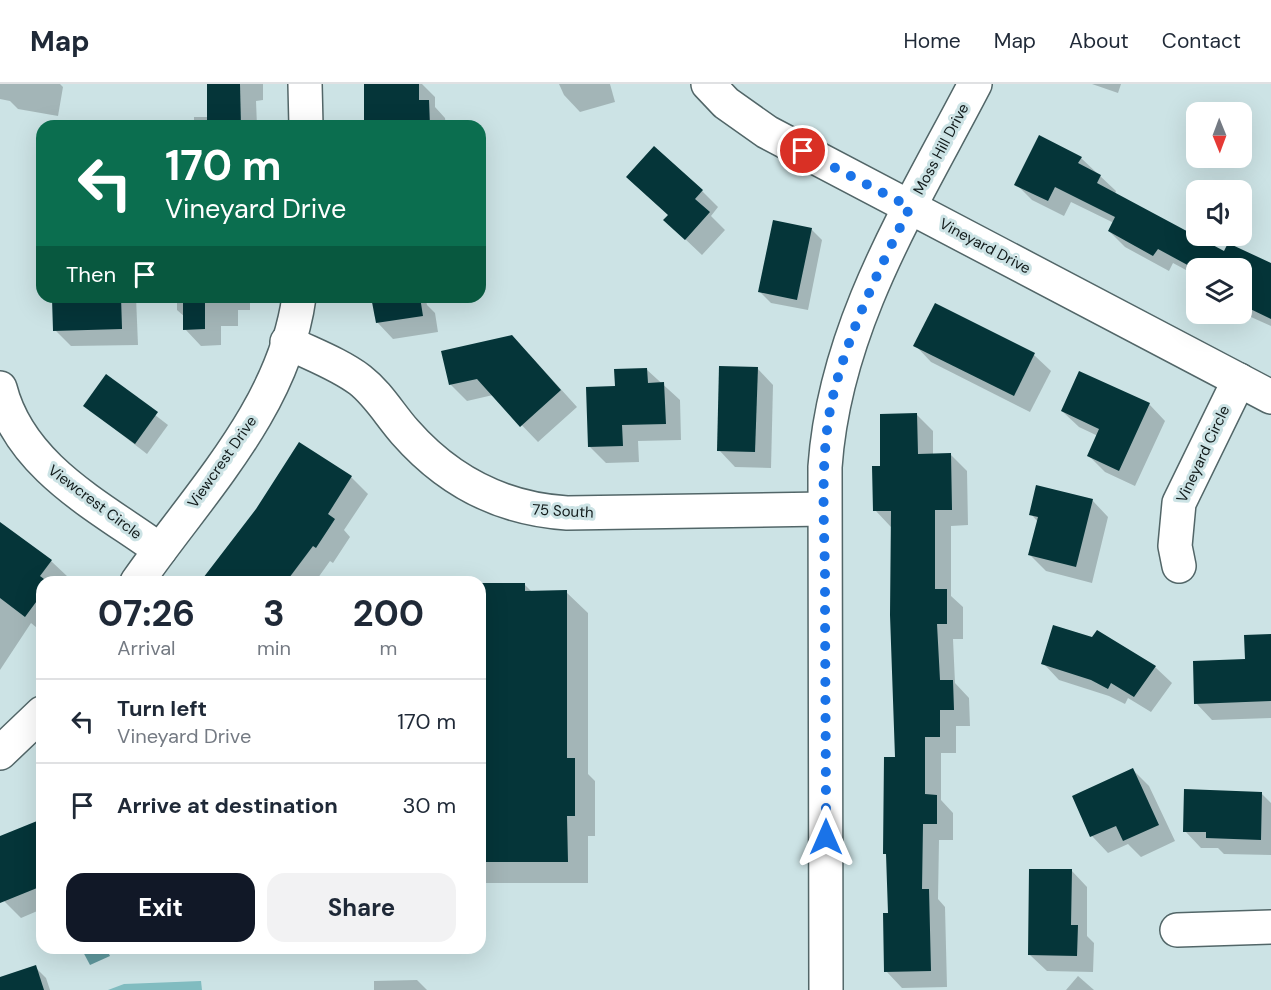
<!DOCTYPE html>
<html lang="en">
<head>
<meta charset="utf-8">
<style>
	body { margin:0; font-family:"DM Sans",sans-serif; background:#f2f2f3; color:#1f2937; height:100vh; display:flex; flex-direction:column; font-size:22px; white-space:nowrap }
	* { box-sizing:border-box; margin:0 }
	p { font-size:20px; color:#747a83 }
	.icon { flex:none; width:33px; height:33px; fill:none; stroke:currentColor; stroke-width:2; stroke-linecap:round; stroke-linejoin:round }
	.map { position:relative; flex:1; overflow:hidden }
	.panel { position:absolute; left:36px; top:492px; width:450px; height:378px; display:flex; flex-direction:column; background:#fff; border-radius:18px; box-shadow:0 6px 24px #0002 }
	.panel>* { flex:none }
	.banner { position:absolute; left:36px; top:36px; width:450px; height:183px; border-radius:18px; box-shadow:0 6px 24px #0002; background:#0b6e4f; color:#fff; overflow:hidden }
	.needle { width:39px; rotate:179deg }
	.buttons { position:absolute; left:1186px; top:18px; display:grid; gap:12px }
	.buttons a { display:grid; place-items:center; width:66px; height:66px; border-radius:12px; background:#fff; box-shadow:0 6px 24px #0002; font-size:30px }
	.pin { position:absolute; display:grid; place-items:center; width:51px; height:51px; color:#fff; margin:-26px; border:3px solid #fff; border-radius:50%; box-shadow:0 2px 6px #0007 }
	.me { position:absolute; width:66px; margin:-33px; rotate:0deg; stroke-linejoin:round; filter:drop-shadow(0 0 4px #0008) }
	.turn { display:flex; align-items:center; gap:21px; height:126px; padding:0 30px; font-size:27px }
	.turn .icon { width:78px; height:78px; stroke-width:2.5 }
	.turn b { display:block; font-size:42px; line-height:51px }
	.then { display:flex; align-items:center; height:57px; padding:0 30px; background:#0003; gap:12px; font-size:22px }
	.eta { display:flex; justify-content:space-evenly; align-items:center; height:102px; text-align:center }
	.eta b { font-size:36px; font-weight:700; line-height:42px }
	.action { display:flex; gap:12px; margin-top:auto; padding:12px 30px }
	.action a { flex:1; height:69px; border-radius:18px; background:#111827; color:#fff; font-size:24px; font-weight:700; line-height:69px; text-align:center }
	.action a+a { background:#f2f2f3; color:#1f2937 }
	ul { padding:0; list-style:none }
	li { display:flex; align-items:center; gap:18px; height:84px; padding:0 30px; border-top:2px solid #e0e1e3 }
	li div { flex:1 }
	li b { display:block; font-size:22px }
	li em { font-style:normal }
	header { display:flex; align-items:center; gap:36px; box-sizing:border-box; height:84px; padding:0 30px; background:#fff; border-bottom:2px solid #e0e1e3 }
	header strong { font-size:28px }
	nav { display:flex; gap:33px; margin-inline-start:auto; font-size:21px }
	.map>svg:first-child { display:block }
</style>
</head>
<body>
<header>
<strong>Map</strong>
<nav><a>Home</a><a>Map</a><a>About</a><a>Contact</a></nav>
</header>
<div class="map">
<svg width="1271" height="906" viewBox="0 0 1271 906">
	<rect width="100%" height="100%" fill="#cce3e5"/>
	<path fill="#81bcc0" d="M 201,897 L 202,906 L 108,906 L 124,900 Z"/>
	<path fill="#5f989d" d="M 81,864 L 106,864 L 110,872 L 90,881 Z"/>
	<g fill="#0003">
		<path d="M 0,0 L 60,0 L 63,3 L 58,32 L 18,25 L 10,17 L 0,15 Z"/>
		<path d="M 208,0 L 263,0 L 263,16 L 256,17 L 257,42 L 194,42 L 194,33 L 209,33 Z"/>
		<path d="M 365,0 L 422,0 L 435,13 L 435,23 L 445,34 L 446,42 L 366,42 Z"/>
		<path d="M 559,0 L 610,0 L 615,18 L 580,28 L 564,11 Z"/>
		<path d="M 1092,0 L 1121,0 L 1118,9 Z"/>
		<path d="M 1081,74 L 1116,107 L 1115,110 L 1224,169 L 1271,181 L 1271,242 L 1242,229 L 1242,184 L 1197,184 L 1197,192 L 1173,179 L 1169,187 L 1125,163 L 1109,147 L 1114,139 L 1071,118 L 1064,132 L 1032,116 L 1016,100 Z"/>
		<path d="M 702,107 L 718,123 L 711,132 L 725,146 L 702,171 L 665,136 Z"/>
		<path d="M 811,145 L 822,156 L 808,226 L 771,219 L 760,208 Z"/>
		<path d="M 67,213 L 136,213 L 138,261 L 71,262 L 55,246 Z"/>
		<path d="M 177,213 L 250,213 L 250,226 L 238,226 L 238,242 L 221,242 L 221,261 L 201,262 L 185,245 L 185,233 L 177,226 Z"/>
		<path d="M 373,213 L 425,213 L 427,221 L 435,229 L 438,248 L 393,255 L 377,238 Z"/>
		<path d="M 936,221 L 1034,271 L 1051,287 L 1030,328 L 931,278 L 915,261 Z"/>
		<path d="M 529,270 L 577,323 L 538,358 L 493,311 L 467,317 L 450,300 Z"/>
		<path d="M 757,284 L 773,301 L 771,384 L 735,383 L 719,366 Z"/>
		<path d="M 646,285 L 680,316 L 681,356 L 638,357 L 639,378 L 606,379 L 590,363 L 616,303 Z"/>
		<path d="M 106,293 L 168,341 L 147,370 L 85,322 Z"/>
		<path d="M 1149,320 L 1165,337 L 1135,402 L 1105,388 L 1089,372 L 1098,352 L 1079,343 L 1062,327 Z"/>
		<path d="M 916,330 L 933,347 L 933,371 L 951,371 L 967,387 L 968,441 L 951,442 L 951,512 L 963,523 L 963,555 L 953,555 L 955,599 L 969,614 L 970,642 L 956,642 L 956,669 L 941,669 L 941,716 L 953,729 L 953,756 L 939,756 L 938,815 L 945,823 L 947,903 L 902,904 L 886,887 L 889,830 L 887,772 L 885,769 L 896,674 L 891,443 L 875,426 L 882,383 Z"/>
		<path d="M 351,393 L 368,410 L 344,446 L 350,453 L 333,479 L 330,477 L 315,498 L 202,498 L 257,426 Z"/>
		<path d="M 1092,416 L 1108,433 L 1092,499 L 1046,487 L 1030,471 L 1038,438 L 1031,430 Z"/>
		<path d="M 0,440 L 51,477 L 68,493 L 64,498 L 42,498 L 42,548 L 31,539 L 0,586 Z"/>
		<path d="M 524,500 L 532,508 L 566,508 L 588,529 L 588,690 L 595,697 L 595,752 L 588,752 L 588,799 L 480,799 L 480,501 Z"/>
		<path d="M 1271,551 L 1271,634 L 1212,636 L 1196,619 L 1246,577 Z"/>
		<path d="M 1043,579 L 1155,583 L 1172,599 L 1151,628 L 1128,614 L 1125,620 L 1109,612 L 1059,596 Z"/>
		<path d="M 1133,686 L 1149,702 L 1175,757 L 1141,773 L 1128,760 L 1108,769 L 1092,752 L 1074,713 Z"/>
		<path d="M 1261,709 L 1271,719 L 1271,771 L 1224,770 L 1218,764 L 1201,764 L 1185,747 Z"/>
		<path d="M 42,737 L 42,825 L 21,834 L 4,817 L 0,807 L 0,754 Z"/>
		<path d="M 1071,786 L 1087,803 L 1087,852 L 1094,859 L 1093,888 L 1047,887 L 1030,871 Z"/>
		<path d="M 35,883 L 46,894 L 50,906 L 13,906 Z"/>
		<path d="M 1078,892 L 1094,906 L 1066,906 Z"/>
		<path d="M 417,896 L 427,906 L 374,906 L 374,897 Z"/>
	</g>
	<g fill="#053539">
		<path d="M 207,0 L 240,0 L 241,42 L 207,42 Z"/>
		<path d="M 364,0 L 419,0 L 419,16 L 429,16 L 430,42 L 364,42 Z"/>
		<path d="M 1039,51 L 1082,73 L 1078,79 L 1101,91 L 1097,99 L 1224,167 L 1228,159 L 1271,179 L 1271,235 L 1242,221 L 1242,184 L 1193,184 L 1158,165 L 1153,172 L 1108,147 L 1115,133 L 1055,103 L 1048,117 L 1014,101 Z"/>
		<path d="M 654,62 L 703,106 L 695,115 L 710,128 L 685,156 L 663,136 L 668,131 L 626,93 Z"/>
		<path d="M 773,136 L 812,144 L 797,216 L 758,208 Z"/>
		<path d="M 65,213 L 121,213 L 122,245 L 53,247 L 52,215 Z"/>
		<path d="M 183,213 L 205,213 L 205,245 L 183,246 Z"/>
		<path d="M 371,213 L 420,213 L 423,232 L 376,239 Z"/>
		<path d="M 935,219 L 1035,269 L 1014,312 L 913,262 Z"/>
		<path d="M 512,251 L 561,306 L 520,343 L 477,295 L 449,301 L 441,267 Z"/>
		<path d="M 719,282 L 758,283 L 755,368 L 717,367 Z"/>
		<path d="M 647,284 L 648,299 L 664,298 L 666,340 L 622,341 L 623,362 L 588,363 L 586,303 L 615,302 L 614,285 Z"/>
		<path d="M 1079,287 L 1150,319 L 1119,387 L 1087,372 L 1099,345 L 1061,327 Z"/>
		<path d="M 106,290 L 158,328 L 135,360 L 83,322 Z"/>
		<path d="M 917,329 L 918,370 L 951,369 L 952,426 L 935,426 L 935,505 L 947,505 L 947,540 L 937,540 L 940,596 L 953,596 L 954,626 L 940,626 L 940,653 L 925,653 L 925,710 L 937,711 L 937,740 L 923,740 L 922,805 L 929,805 L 931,887 L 884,888 L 883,829 L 888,829 L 886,770 L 883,770 L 884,673 L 895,673 L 890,531 L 891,427 L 873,427 L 872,382 L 880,382 L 880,330 Z"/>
		<path d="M 299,358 L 352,392 L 328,430 L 335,435 L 316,464 L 313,462 L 286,498 L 200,498 L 256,425 Z"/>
		<path d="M 1036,401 L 1093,415 L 1076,483 L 1028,471 L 1038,433 L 1029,431 Z"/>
		<path d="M 0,438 L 52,476 L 40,492 L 48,498 L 42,498 L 42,510 L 25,533 L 0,514 Z"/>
		<path d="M 480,499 L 525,499 L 525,507 L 567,506 L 567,674 L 575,674 L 575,732 L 567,732 L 568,778 L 480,778 Z"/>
		<path d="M 1053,541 L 1092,553 L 1097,546 L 1156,582 L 1134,613 L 1111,599 L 1108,605 L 1091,596 L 1041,580 Z"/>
		<path d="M 1271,550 L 1271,617 L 1194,620 L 1193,577 L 1245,575 L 1244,551 Z"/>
		<path d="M 1133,684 L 1159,741 L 1123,757 L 1116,742 L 1090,753 L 1072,712 Z"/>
		<path d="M 1184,705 L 1262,708 L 1261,756 L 1206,754 L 1206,748 L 1183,748 Z"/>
		<path d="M 42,735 L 42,802 L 0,819 L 0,752 Z"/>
		<path d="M 1029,785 L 1072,785 L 1071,841 L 1078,841 L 1077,872 L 1028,871 Z"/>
		<path d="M 36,881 L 44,906 L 0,906 L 0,893 Z"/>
	</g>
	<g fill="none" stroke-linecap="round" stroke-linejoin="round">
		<g stroke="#526668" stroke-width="36">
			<g id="minor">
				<path d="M 305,0 L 306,42"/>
				<path d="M 708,0 L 726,19 L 767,48 L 1271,313"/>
				<path d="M 287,258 C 311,270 339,280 360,296 C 378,310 390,331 405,348 C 448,397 502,425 567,429 L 824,425"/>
				<path d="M 0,304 C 20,383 99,422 160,466"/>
				<path d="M 1179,482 L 1175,462 L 1179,419 L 1239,296"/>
				<path d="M 137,498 C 198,410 284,324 299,213"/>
				<path d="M 0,669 L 42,629"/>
				<path d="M 1177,846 L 1271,843"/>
				<path d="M 826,906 L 825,383 C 835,241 911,123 975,0"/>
			</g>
		</g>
		<use href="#minor" stroke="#fff" stroke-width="33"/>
	</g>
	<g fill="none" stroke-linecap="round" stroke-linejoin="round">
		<path stroke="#1a73e8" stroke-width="10" stroke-dasharray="0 18" d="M 803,67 L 910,123 C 879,186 848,248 832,316 C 820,372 824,432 825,489 C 825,577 826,665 826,753"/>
	</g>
	<g text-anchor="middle" stroke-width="6" stroke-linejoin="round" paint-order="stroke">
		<g font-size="15" fill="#111a1a" stroke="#cce3e5">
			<text transform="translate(941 65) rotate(-62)" y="5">Moss Hill Drive</text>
			<text transform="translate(985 162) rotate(28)" y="5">Vineyard Drive</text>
			<text transform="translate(1203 370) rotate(-65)" y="5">Vineyard Circle</text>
			<text transform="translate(222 378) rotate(-55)" y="5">Viewcrest Drive</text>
			<text transform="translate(95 418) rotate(37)" y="5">Viewcrest Circle</text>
			<text transform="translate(563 427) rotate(3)" y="5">75 South</text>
		</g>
	</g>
</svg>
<div class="buttons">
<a><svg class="needle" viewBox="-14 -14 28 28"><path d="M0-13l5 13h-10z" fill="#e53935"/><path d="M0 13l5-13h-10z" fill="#747a83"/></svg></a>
<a><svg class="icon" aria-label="sound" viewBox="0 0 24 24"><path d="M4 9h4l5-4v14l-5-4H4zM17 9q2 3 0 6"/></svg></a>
<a><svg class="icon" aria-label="layers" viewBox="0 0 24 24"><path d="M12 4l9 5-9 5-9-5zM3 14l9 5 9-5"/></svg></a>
</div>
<div class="pin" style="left:803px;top:67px;background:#d93025"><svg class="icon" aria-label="arrive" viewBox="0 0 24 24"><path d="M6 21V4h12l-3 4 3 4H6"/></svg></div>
<svg class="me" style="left:826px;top:753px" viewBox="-20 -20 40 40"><path d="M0-17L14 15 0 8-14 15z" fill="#1a73e8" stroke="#fff" stroke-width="4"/></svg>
<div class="banner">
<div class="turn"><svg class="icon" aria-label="left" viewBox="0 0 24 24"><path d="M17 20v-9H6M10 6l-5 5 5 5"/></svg><div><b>170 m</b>Vineyard Drive</div></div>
<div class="then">Then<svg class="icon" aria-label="arrive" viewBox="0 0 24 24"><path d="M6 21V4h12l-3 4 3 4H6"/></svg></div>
</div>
<section class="panel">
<div class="eta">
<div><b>07:26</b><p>Arrival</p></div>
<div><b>3</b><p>min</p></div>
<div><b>200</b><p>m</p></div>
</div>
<ul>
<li><svg class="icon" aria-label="left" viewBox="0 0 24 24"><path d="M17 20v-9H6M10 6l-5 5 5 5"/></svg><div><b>Turn left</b><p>Vineyard Drive</p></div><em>170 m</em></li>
<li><svg class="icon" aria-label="arrive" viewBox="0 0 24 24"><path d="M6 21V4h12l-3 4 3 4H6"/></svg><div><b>Arrive at destination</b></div><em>30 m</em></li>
</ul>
<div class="action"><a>Exit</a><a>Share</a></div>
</section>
</div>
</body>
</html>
